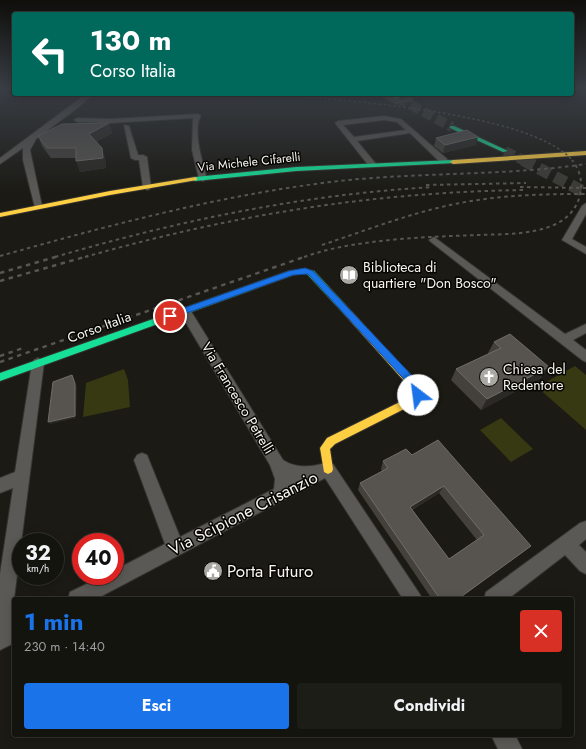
<!DOCTYPE html>
<html lang="it">
<head>
<meta charset="utf-8">
<style>
	body { margin:0; font-family:Jost,sans-serif; background:#1d1d18; color:#f1f3f6; height:100vh; display:flex; flex-direction:column; font-size:15px; white-space:nowrap }
	* { box-sizing:border-box; margin:0 }
	p { font-size:13px; color:#9d9e9e }
	.icon { flex:none; width:22px; height:22px; fill:none; stroke:currentColor; stroke-width:2; stroke-linecap:round; stroke-linejoin:round }
	.map { position:relative; flex:1; overflow:hidden }
	.sheet { position:absolute; left:12px; top:597px; width:562px; height:140px; display:flex; flex-direction:column; background:#14140f; border-radius:4px; box-shadow:0 2px 10px #0003,0 0 0 1px #33332f }
	.sheet>* { flex:none }
	.guide { position:absolute; left:12px; top:12px; width:562px; height:84px; border-radius:4px; box-shadow:0 2px 10px #0003,0 0 0 1px #33332f; background:#00695c; color:#fff; overflow:hidden }
	.speed { position:absolute; left:12px; top:533px; display:flex; gap:8px; font-size:20px; font-weight:700; text-align:center }
	.speed>* { display:grid; place-content:center; width:52px; height:52px; border-radius:50%; background:#14140f; box-shadow:0 2px 10px #0003,0 0 0 1px #33332f; line-height:1 }
	.speed small { font-size:10px; font-weight:400 }
	.speed .limit { border:6px solid #d22; background:#fff; color:#111 }
	.pin { position:absolute; display:grid; place-items:center; width:34px; height:34px; color:#fff; margin:-17px; border:2px solid #fff; border-radius:50%; box-shadow:0 1px 4px #0007 }
	.me { position:absolute; width:44px; margin:-22px; rotate:330deg; stroke-linejoin:round; filter:drop-shadow(0 0 3px #0008) }
	.turn { display:flex; align-items:center; gap:14px; height:84px; padding:0 12px; font-size:18px }
	.turn .icon { width:52px; height:52px; stroke-width:2.5 }
	.turn b { display:block; font-size:28px; line-height:34px }
	.round { display:grid; place-items:center; flex:none; width:42px; height:42px; border-radius:4px; background:#1d1d18 }
	.head { display:flex; align-items:center; justify-content:space-between; height:68px; padding:0 12px }
	h1 { font-size:24px; font-weight:700; line-height:30px; color:#1a73e8 }
	.action { display:flex; gap:8px; margin-top:auto; padding:8px 12px }
	.action a { flex:1; height:46px; border-radius:4px; background:#1a73e8; color:#fff; font-size:16px; font-weight:700; line-height:46px; text-align:center }
	.action a+a { background:#1d1d18; color:#f1f3f6 }
	.map>svg:first-child { display:block }
</style>
</head>
<body>
<div class="map">
<svg width="586" height="749" viewBox="0 0 586 749">
	<rect width="100%" height="100%" fill="#1b1a14"/>
	<g fill="#363911">
		<path d="M 575,366 L 586,375 L 586,430 L 537,387 Z"/>
		<path d="M 124,369 L 128,380 L 130,407 L 83,417 L 86,383 Z"/>
		<path d="M 501,418 L 533,449 L 511,462 L 480,430 Z"/>
	</g>
	<g fill="none" stroke-linecap="round" stroke-linejoin="round">
		<g stroke="#3c3b35" stroke-width="10" stroke-dasharray="10 4.5" stroke-linecap="butt">
			<path d="M 398,98 L 452,127"/>
			<path d="M 505,151 L 525,161"/>
		</g>
		<path stroke="#3c3b35" stroke-width="12" stroke-dasharray="12 6" stroke-linecap="butt" d="M 523,160 L 586,193"/>
		<g stroke="#34332f" stroke-width="2">
			<g id="street">
				<path d="M 86,94 L 93,94 L 80,106 L 36,139 L 30,150 L 42,206 L 38,209 L 35,208 L 23,160 L 23,148 L 0,164 L 0,158 Z"/>
				<path d="M 377,94 C 389,94 395,100 407,99 L 399,94 L 407,94 L 412,97 L 413,101 L 396,104 Z"/>
				<path d="M 198,114 L 201,116 C 192,129 203,164 207,179 L 203,181 L 199,179 L 192,150 L 193,118 L 110,123 L 77,122 L 74,120 L 77,118 L 110,119 Z"/>
				<path d="M 384,116 L 401,119 L 447,159 L 447,163 L 441,163 L 410,133 L 357,141 L 376,164 L 369,166 L 335,123 L 338,121 ZM 384,120 L 397,122 L 406,130 L 354,137 L 343,125 Z"/>
				<path d="M 124,125 L 129,126 L 138,155 L 143,155 L 147,157 L 151,187 L 150,189 L 147,190 L 143,187 L 139,160 L 135,160 L 131,158 Z"/>
				<path d="M 586,203 L 586,214 L 572,239 L 586,247 L 586,254 L 562,240 L 582,206 Z"/>
				<path d="M 434,237 L 565,334 L 586,324 L 586,333 L 573,340 L 586,350 L 586,362 L 582,360 L 431,242 L 429,240 Z"/>
				<path d="M 185,307 L 189,308 L 283,460 C 297,469 314,467 328,462 L 333,464 L 423,599 L 403,599 L 325,478 L 96,599 L 68,599 L 70,592 L 103,576 L 115,576 L 115,570 L 165,544 L 134,460 L 137,455 L 142,453 L 147,455 L 180,537 L 274,489 L 275,479 L 270,465 L 179,311 Z"/>
				<path d="M 38,358 L 42,360 L 44,363 L 14,599 L 12,624 L 14,623 L 14,643 L 0,650 L 0,574 L 13,488 L 0,493 L 0,478 L 15,472 L 32,363 L 34,360 Z"/>
				<path d="M 586,521 L 586,539 L 579,545 L 586,552 L 586,574 L 580,571 L 565,555 L 508,599 L 484,599 L 486,592 L 580,523 Z"/>
				<path d="M 491,735 L 515,735 L 522,749 L 498,749 Z"/>
			</g>
		</g>
		<g stroke="#34332f" stroke-width="2">
			<g id="fast">
				<path d="M 386,94 L 392,94 L 400,98 L 396,99 Z"/>
				<path d="M 450,126 L 454,126 L 508,151 L 503,152 L 450,128 Z"/>
				<path d="M 453,160 L 456,162 L 455,163 L 296,171 L 195,181 L 192,179 L 195,177 L 296,167 Z"/>
				<path d="M 305,269 L 314,271 L 352,312 L 353,314 L 352,316 L 346,316 L 308,275 L 305,273 L 293,275 L 0,381 L 0,373 L 289,271 Z"/>
			</g>
		</g>
		<g stroke="#34332f" stroke-width="2">
			<g id="slow">
				<path d="M 586,151 L 586,155 L 453,164 L 450,162 L 453,160 Z"/>
				<path d="M 195,177 L 197,178 L 197,180 L 110,195 L 0,217 L 0,213 L 110,191 Z"/>
				<path d="M 349,311 L 352,312 L 421,387 L 423,395 L 416,403 L 335,444 L 330,449 L 333,469 L 332,472 L 328,474 L 324,472 L 320,448 L 327,438 L 410,397 L 413,394 L 413,391 L 346,316 L 345,314 L 346,312 Z"/>
			</g>
		</g>
		<use href="#street" fill="#5b5955" fill-rule="evenodd"/>
		<use href="#fast" fill="#16e098" fill-rule="evenodd"/>
		<use href="#slow" fill="#ffcf43" fill-rule="evenodd"/>
		<g stroke="#575652" stroke-width="1.5" stroke-dasharray="2.5 2.5" stroke-linecap="butt">
			<path d="M 260,94 L 279,96"/>
			<path d="M 274,94 C 339,100 532,112 573,161"/>
		</g>
		<g stroke="#575652" stroke-width="2" stroke-dasharray="3.5 3.5" stroke-linecap="butt">
			<path d="M 426,185 L 526,183"/>
			<path d="M 520,187 L 586,188"/>
			<path d="M 322,245 C 367,230 413,212 460,203 C 501,195 543,194 585,194"/>
			<path d="M 0,256 C 111,225 224,194 339,181 C 421,172 504,176 586,164"/>
			<path d="M 55,257 C 181,220 301,195 432,187"/>
			<path d="M 85,257 C 232,215 372,192 526,190"/>
			<path d="M 304,257 C 332,247 361,243 390,240 C 420,237 449,236 478,235 C 504,234 532,235 556,224 C 568,218 577,208 580,195 C 583,182 580,170 572,160"/>
		</g>
		<g stroke="#575652" stroke-width="2.5" stroke-dasharray="4.5 4.5" stroke-linecap="butt">
			<path d="M 0,273 L 59,256"/>
			<path d="M 0,281 L 88,256"/>
			<path d="M 0,356 L 23,348"/>
			<path d="M 0,362 L 307,256"/>
		</g>
	</g>
	<g fill="#44413d" fill-rule="evenodd">
		<path d="M 109,123 L 112,133 L 96,142 L 105,158 L 106,168 L 80,172 L 76,158 L 51,158 L 42,146 L 38,136 Z"/>
		<path d="M 436,138 L 476,145 L 443,153 L 434,146 Z"/>
		<path d="M 494,342 L 541,378 L 481,410 L 451,380 L 456,369 L 488,354 L 488,353 Z"/>
		<path d="M 412,455 L 531,546 L 458,599 L 432,599 L 358,490 L 360,483 L 382,471 L 381,469 L 383,461 ZM 439,493 L 477,540 L 449,559 L 412,510 Z"/>
	</g>
	<g fill="#2b2925">
		<path d="M 0,88 L 6,88 L 8,93 L 0,95 Z"/>
		<path d="M 109,123 L 112,133 L 92,144 L 89,134 Z"/>
		<path d="M 478,137 L 476,145 L 443,153 L 445,145 Z"/>
		<path d="M 102,148 L 105,158 L 106,168 L 80,172 L 76,161 Z"/>
		<path d="M 549,367 L 541,378 L 481,410 L 487,399 Z"/>
		<path d="M 72,375 L 74,378 L 77,387 L 76,418 L 50,424 L 48,422 Z"/>
		<path d="M 444,486 L 439,493 L 406,513 L 410,507 Z"/>
	</g>
	<g fill="#575450" stroke="#706d69" fill-rule="evenodd">
		<path d="M 109,123 L 89,134 L 102,148 L 103,158 L 76,161 L 76,148 L 47,148 L 38,136 L 62,124 Z"/>
		<path d="M 467,130 L 478,137 L 445,145 L 436,138 Z"/>
		<path d="M 510,334 L 549,367 L 487,399 L 456,369 L 501,348 L 494,342 Z"/>
		<path d="M 72,375 L 75,384 L 75,416 L 48,422 L 53,382 Z"/>
		<path d="M 438,440 L 531,546 L 458,599 L 440,599 L 360,483 L 388,468 L 383,461 L 406,449 L 412,455 ZM 444,486 L 484,535 L 449,559 L 410,507 Z"/>
	</g>
	<linearGradient id="sky" x2="0" y2="1"><stop stop-color="#0f0e0b"/><stop offset="0.46" stop-color="#393e45"/><stop offset="1" stop-color="#393e45" stop-opacity="0"/></linearGradient>
	<rect width="586" height="192" fill="url(#sky)"/>
	<path fill="#1a73e8" stroke="#114b97" d="M 305,268 L 313,271 L 419,383 L 422,395 L 421,397 L 414,397 L 411,387 L 308,274 L 293,275 L 173,318 L 170,319 L 166,316 L 167,314 L 289,271 Z"/>
	<defs>
		<g id="library-disc" transform="scale(1)"><circle r="9.5" fill="#aaa8a2" stroke="#070603"/><path d="M-6-4Q-3-5.5-.7-3.5V5Q-3 3-6 4ZM6-4Q3-5.5 .7-3.5V5Q3 3 6 4Z" fill="#fff"/></g>
		<g id="church-disc" transform="scale(1)"><circle r="9.5" fill="#aaa8a2" stroke="#070603"/><path d="M-1.2-6h2.4v3.5h3.3v2.4h-3.3V6h-2.4V-.1h-3.3v-2.4h3.3Z" fill="#fff"/></g>
		<g id="civic-disc" transform="scale(1)"><circle r="9.5" fill="#aaa8a2" stroke="#070603"/><path d="M-.6-6.5H3V-4.5H.6V-3L4-1V1h2V6H-6V1h2V-1L-.6-3ZM-1.2 2.5V6h2.4V2.5Z" fill="#fff"/></g>
	</defs>
	<g fill-rule="evenodd">
		<use href="#library-disc" x="349" y="275"/>
		<use href="#church-disc" x="489" y="377"/>
		<use href="#civic-disc" x="213" y="571"/>
	</g>
	<g text-anchor="middle" stroke-width="3" stroke-linejoin="round" paint-order="stroke">
		<g font-size="12" fill="#f7f5ee" stroke="#070603">
			<text transform="translate(249 162) rotate(-6)" y="4">Via Michele Cifarelli</text>
		</g>
		<g font-size="14" fill="#f7f5ee" stroke="#070603" text-anchor="start">
			<text x="363" y="272">Biblioteca di<tspan x="363" dy="16">quartiere "Don Bosco"</tspan></text>
			<text x="503" y="374">Chiesa del<tspan x="503" dy="16">Redentore</tspan></text>
		</g>
		<g font-size="14" fill="#f7f5ee" stroke="#070603">
			<text transform="translate(99 327) rotate(-20)" y="5">Corso Italia</text>
			<text transform="translate(238 398) rotate(59)" y="5">Via Francesco Petrelli</text>
		</g>
		<g font-size="17" fill="#f7f5ee" stroke="#070603">
			<text transform="translate(243 513) rotate(-27)" y="6">Via Scipione Crisanzio</text>
		</g>
		<g font-size="17" fill="#f7f5ee" stroke="#070603" text-anchor="start">
			<text x="227" y="577">Porta Futuro</text>
		</g>
	</g>
</svg>
<div class="speed"><div>32<small>km/h</small></div><div class="limit">40</div></div>
<div class="pin" style="left:170px;top:316px;background:#d93025"><svg class="icon" aria-label="arrive" viewBox="0 0 24 24"><path d="M6 21V4h12l-3 4 3 4H6"/></svg></div>
<svg class="me" style="left:418px;top:395px" viewBox="-20 -20 40 40"><circle r="19" fill="#fff"/><path d="M0-13L10 11 0 6-10 11z" fill="#1a73e8"/></svg>
<div class="guide">
<div class="turn"><svg class="icon" aria-label="left" viewBox="0 0 24 24"><path d="M17 20v-9H6M10 6l-5 5 5 5"/></svg><div><b>130 m</b>Corso Italia</div></div>
</div>
<section class="sheet">
<div class="head"><div><h1>1 min</h1><p>230 m · 14:40</p></div><a class="round" style="background:#d93025;color:#fff"><svg class="icon" aria-label="close" viewBox="0 0 24 24"><path d="M6 6l12 12M18 6L6 18"/></svg></a></div>
<div class="action"><a>Esci</a><a>Condividi</a></div>
</section>
</div>
</body>
</html>
